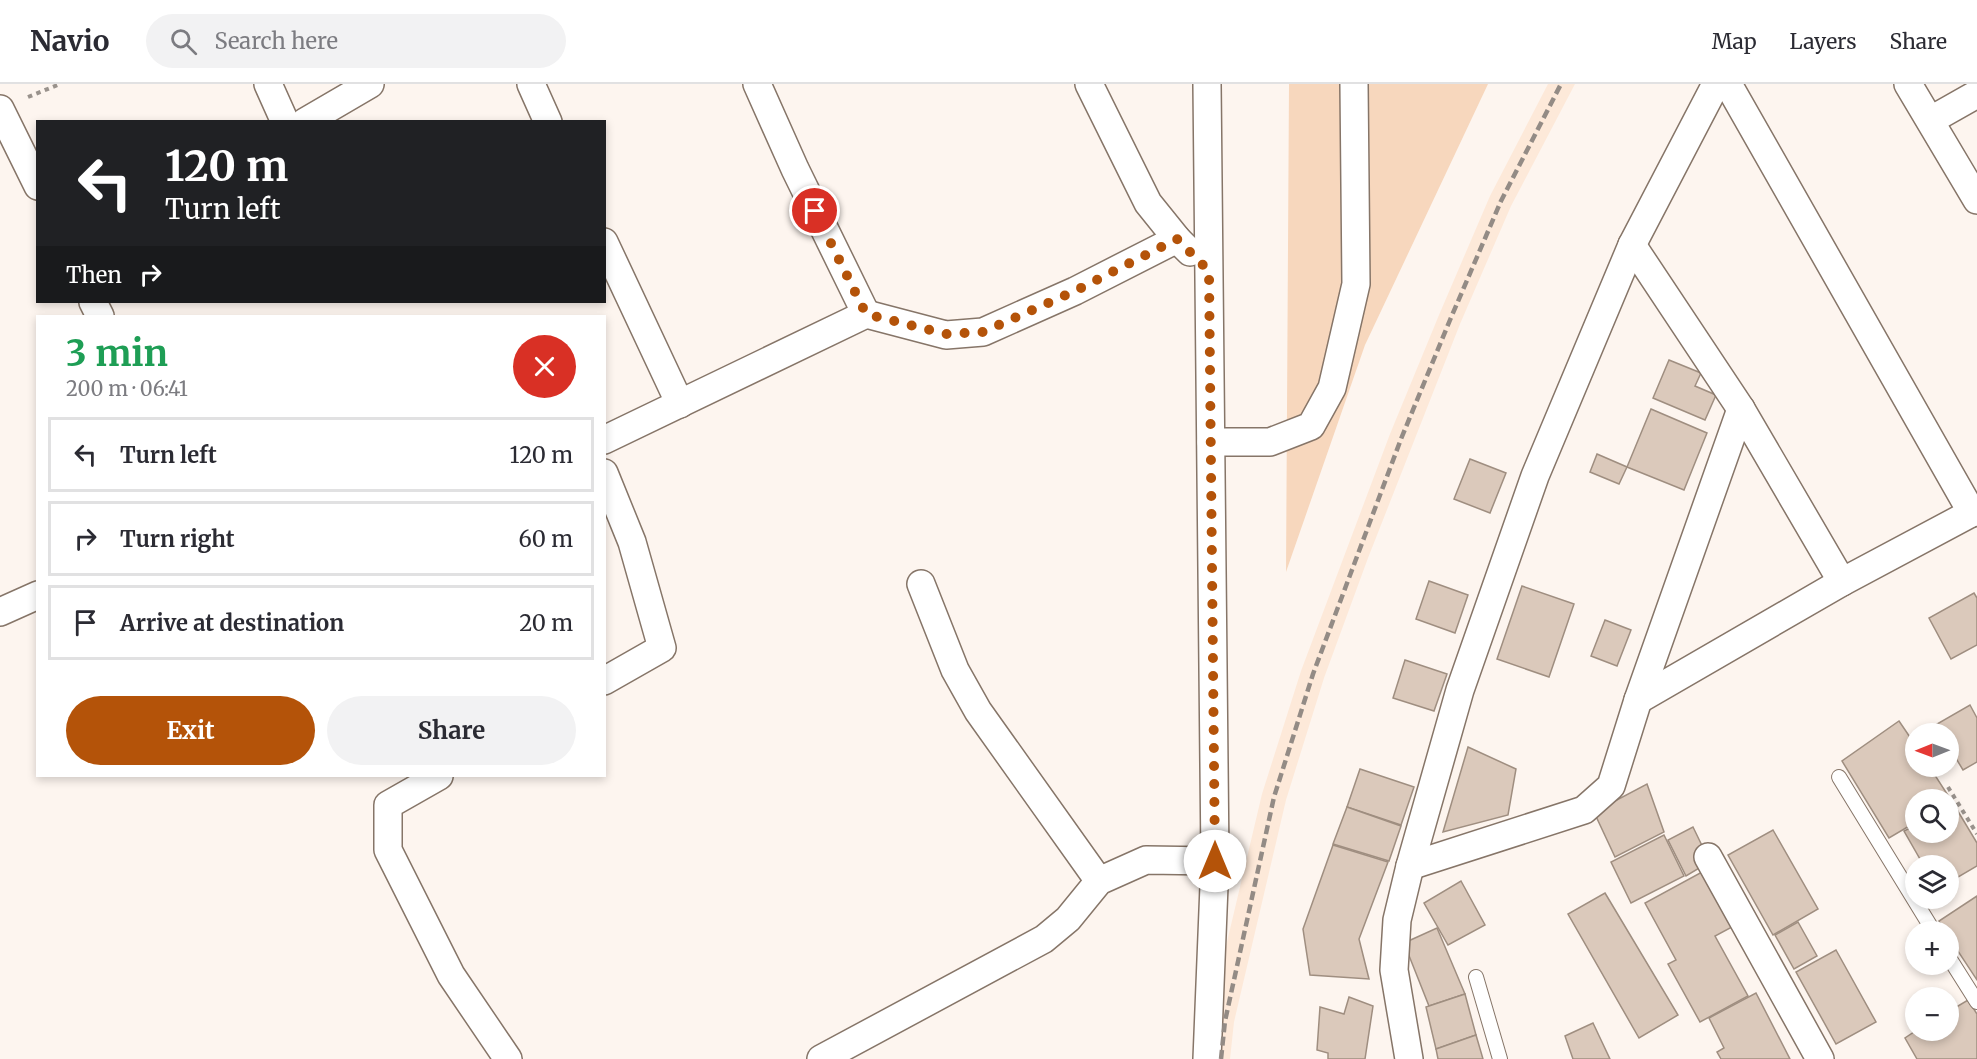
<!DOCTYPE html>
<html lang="en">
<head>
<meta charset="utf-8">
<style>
	body { margin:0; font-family:Merriweather,serif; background:#f2f2f3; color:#2b2b33; height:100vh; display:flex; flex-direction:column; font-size:22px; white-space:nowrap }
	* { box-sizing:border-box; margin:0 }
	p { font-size:20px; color:#7c7c81 }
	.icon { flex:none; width:33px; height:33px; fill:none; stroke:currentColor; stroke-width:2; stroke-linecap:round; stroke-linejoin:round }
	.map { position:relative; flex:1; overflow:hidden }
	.side { position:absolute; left:36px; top:231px; width:570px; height:462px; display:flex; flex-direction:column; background:#fff; border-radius:0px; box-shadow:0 3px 9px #0003 }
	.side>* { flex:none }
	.banner { position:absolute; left:36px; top:36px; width:570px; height:183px; border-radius:0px; box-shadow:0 3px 9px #0003; background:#202124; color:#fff; overflow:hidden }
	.needle { width:39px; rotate:269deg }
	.buttons { position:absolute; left:1905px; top:639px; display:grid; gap:12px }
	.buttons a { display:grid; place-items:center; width:54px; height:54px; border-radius:50%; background:#fff; box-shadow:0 3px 9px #0003; font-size:30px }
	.pin { position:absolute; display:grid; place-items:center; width:51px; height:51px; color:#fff; margin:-26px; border:3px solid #fff; border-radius:50%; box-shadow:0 2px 6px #0007 }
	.me { position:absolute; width:66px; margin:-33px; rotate:0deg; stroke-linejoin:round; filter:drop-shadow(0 0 4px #0008) }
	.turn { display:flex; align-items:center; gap:21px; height:126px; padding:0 30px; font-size:27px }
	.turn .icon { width:78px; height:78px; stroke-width:2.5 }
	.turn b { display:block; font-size:42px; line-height:51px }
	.then { display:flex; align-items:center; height:57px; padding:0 30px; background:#0003; gap:12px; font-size:22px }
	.round { display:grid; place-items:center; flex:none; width:63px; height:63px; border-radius:32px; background:#f2f2f3 }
	.summary { display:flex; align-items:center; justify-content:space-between; height:102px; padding:0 30px }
	h1 { font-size:36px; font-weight:700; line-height:45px; color:#1e9e55 }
	.cta { display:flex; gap:12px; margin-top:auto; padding:12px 30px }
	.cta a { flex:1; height:69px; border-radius:36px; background:#b45309; color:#fff; font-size:24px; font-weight:700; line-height:69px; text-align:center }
	.cta a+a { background:#f2f2f3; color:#2b2b33 }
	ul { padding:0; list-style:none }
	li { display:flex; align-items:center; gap:18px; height:75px; margin:0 12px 9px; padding:0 18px; border:3px solid #e1e1e2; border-radius:0px }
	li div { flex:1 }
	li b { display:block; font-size:22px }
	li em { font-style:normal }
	header { display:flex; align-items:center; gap:36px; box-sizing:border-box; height:84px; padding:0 30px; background:#fff; border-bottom:2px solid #e1e1e2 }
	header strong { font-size:28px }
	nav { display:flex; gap:33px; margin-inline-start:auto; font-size:21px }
	.search { width:420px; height:54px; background:#f2f2f3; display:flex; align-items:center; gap:15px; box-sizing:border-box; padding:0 21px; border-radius:33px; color:#7c7c81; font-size:22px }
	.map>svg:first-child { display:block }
</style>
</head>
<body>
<header>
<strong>Navio</strong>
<div class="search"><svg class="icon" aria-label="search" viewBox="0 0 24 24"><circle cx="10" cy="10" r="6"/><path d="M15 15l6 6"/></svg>Search here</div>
<nav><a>Map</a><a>Layers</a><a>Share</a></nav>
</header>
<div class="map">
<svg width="1977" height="975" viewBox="0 0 1977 975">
	<rect width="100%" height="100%" fill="#fdf5ef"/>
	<path fill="#fde9d9" d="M 1548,0 L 1575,0 L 1511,122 L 1460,240 L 1368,474 L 1324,594 L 1286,716 L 1234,938 L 1230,975 L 1205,975 L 1209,934 L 1262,710 L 1301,587 L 1390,350 L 1439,231 L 1490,112 Z"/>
	<path fill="#f7d7bd" d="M 1289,0 L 1488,0 L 1365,261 L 1286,488 Z"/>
	<g fill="#dbc9bb" stroke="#9f8e80" stroke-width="1.5">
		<path d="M 1669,276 L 1701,289 L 1695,302 L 1716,311 L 1705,336 L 1653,314 Z"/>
		<path d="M 1651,325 L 1707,349 L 1684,406 L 1627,383 Z"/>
		<path d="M 1597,370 L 1627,383 L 1619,400 L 1590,388 Z"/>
		<path d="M 1470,375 L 1506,389 L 1490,429 L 1454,415 Z"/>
		<path d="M 1429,497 L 1468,511 L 1455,549 L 1416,535 Z"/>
		<path d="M 1522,502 L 1574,520 L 1549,593 L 1497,575 Z"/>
		<path d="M 1974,509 L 1977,514 L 1977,561 L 1951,575 L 1929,534 Z"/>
		<path d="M 1605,536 L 1631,546 L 1617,582 L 1591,572 Z"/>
		<path d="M 1405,576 L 1447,590 L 1434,627 L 1393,614 Z"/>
		<path d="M 1970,621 L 1977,634 L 1977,678 L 1963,686 L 1948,661 L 1948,650 L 1942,650 L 1937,640 Z"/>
		<path d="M 1899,637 L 1916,662 L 1916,682 L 1929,682 L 1951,716 L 1948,718 L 1948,716 L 1916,716 L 1916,738 L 1889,754 L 1842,677 Z"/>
		<path d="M 1468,663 L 1516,685 L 1508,731 L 1443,748 Z"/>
		<path d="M 1360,685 L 1414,703 L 1401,741 L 1347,723 Z"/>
		<path d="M 1647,700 L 1664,748 L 1615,773 L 1594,728 Z"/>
		<path d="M 1953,719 L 1977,759 L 1977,782 L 1948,799 L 1948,782 L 1924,782 L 1904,747 L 1916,741 L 1916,748 L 1948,748 L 1948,721 Z"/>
		<path d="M 1347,723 L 1401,742 L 1389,777 L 1333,760 Z"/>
		<path d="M 1693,743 L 1707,772 L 1701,783 L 1686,792 L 1668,756 Z"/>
		<path d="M 1773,746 L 1818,825 L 1773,851 L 1728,771 Z"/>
		<path d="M 1664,751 L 1684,792 L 1631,819 L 1611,778 Z"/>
		<path d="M 1333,761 L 1388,778 L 1359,855 L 1369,895 L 1310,891 L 1303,845 Z"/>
		<path d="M 1702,788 L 1732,843 L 1715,852 L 1748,912 L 1700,938 L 1668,880 L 1676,876 L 1645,819 Z"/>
		<path d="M 1461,797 L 1485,841 L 1448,861 L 1424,819 Z"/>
		<path d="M 1605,809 L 1678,931 L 1639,954 L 1568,830 Z"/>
		<path d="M 1977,812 L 1977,896 L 1948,852 L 1948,848 L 1945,848 L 1939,837 Z"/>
		<path d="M 1798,838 L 1817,872 L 1794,885 L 1775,851 Z"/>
		<path d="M 1437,844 L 1465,910 L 1429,922 L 1404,859 Z"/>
		<path d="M 1836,866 L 1876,938 L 1836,960 L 1796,888 Z"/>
		<path d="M 1756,909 L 1790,975 L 1721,975 L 1717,968 L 1724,964 L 1709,934 Z"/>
		<path d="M 1465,910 L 1476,951 L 1436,965 L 1426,923 Z"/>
		<path d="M 1349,913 L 1373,922 L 1365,975 L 1328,975 L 1328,969 L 1317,966 L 1320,923 L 1344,930 Z"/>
		<path d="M 1968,916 L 1977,930 L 1977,975 L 1917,975 L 1905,954 L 1917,946 L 1948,946 L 1948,928 Z"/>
		<path d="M 1593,939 L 1610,975 L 1573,975 L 1565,952 Z"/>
		<path d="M 1476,951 L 1483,975 L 1438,975 L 1436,965 Z"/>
	</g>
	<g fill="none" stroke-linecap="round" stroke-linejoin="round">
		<g stroke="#867568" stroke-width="16">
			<g id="service">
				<path d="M 1839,693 L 1934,848"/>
				<path d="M 1948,872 L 1977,918"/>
				<path d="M 1476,893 L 1500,975"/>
			</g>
		</g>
		<g stroke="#867568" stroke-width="30">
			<g id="minor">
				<path d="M 268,0 L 285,38"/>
				<path d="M 531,0 L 548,38"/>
				<path d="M 757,0 L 795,85 L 866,230"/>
				<path d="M 1089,0 L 1148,119 L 1177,155 L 1190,168"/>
				<path d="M 1728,0 L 1972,429"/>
				<path d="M 1908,0 L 1977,116"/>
				<path d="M 0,25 L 38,102"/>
				<path d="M 1931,36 L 1977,10"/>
				<path d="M 305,38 L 370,0"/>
				<path d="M 604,158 L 680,320"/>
				<path d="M 1632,161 L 1741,325 L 1842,498"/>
				<path d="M 93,218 L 100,232"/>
				<path d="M 604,356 L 866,230 L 946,251 L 983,248 L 1075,207 L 1177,155"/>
				<path d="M 1211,358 L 1270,358 L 1311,342 L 1332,304 L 1356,200 L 1354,0"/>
				<path d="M 604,389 L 632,458 L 662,564 L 604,597"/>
				<path d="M 921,500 L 955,586 L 978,627 L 1099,797"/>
				<path d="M 0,528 L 38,511"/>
				<path d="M 1638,616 L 1842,498 L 1977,426"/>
				<path d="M 439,692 L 388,721 L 388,766 L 451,891 L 508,975"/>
				<path d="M 1708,773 L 1820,975"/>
				<path d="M 1410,782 L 1584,726 L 1611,702 L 1638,616 L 1741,325"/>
				<path d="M 821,975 L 1044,855 L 1068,835 L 1099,797 L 1146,776 L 1215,777"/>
				<path d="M 1207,975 L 1215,777 L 1207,0"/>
				<path d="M 1409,975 L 1394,886 L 1397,836 L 1410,782 L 1460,606 L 1535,392 L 1632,161 L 1716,0"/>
			</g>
		</g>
		<g stroke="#99928c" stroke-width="4" stroke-dasharray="4.5 4.5" stroke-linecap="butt">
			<path d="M 28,13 L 60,0"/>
			<path d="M 1948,703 L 1977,750"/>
		</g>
		<use href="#service" stroke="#fff" stroke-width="14"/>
		<use href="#minor" stroke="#fff" stroke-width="27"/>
		<path stroke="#938b85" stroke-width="4.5" stroke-dasharray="9 4.5" stroke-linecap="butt" d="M 1221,975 L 1225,937 L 1274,713 L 1313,590 L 1401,355 L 1450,236 L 1501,117 L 1561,0"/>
	</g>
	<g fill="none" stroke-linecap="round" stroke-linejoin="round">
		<path stroke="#b45309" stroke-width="10" stroke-dasharray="0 18" d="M 815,127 L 866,230 L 946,250 L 983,248 L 1075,207 L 1177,155 L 1209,187 L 1215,777"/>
	</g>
</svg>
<div class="buttons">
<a><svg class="needle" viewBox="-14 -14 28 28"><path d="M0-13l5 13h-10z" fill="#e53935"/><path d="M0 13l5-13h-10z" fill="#7c7c81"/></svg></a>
<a><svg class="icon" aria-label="search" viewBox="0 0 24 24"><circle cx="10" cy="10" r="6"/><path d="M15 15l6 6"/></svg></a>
<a><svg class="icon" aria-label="layers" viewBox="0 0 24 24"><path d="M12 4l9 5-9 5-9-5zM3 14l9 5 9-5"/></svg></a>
<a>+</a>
<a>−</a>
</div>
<div class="pin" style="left:815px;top:127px;background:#d93025"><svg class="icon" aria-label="arrive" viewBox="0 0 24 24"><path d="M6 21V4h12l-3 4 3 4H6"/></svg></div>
<svg class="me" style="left:1215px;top:777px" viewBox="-20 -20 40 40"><circle r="19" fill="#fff"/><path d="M0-13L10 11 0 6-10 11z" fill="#b45309"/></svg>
<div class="banner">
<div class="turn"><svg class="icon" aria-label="left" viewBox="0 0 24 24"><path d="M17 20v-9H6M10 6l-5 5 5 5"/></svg><div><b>120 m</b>Turn left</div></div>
<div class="then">Then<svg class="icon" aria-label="right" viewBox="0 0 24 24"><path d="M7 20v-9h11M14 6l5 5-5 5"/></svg></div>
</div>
<section class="side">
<div class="summary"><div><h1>3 min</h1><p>200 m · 06:41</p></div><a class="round" style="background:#d93025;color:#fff"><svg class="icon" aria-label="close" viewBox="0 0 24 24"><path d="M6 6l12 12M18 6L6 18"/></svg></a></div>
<ul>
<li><svg class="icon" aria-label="left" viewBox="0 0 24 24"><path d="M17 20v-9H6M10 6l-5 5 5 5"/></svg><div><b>Turn left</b></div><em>120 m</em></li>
<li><svg class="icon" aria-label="right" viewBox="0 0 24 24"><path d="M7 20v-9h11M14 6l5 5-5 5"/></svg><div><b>Turn right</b></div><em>60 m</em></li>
<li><svg class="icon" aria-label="arrive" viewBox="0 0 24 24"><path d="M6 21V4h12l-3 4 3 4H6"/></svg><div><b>Arrive at destination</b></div><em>20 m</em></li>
</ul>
<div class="cta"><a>Exit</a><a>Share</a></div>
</section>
</div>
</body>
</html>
